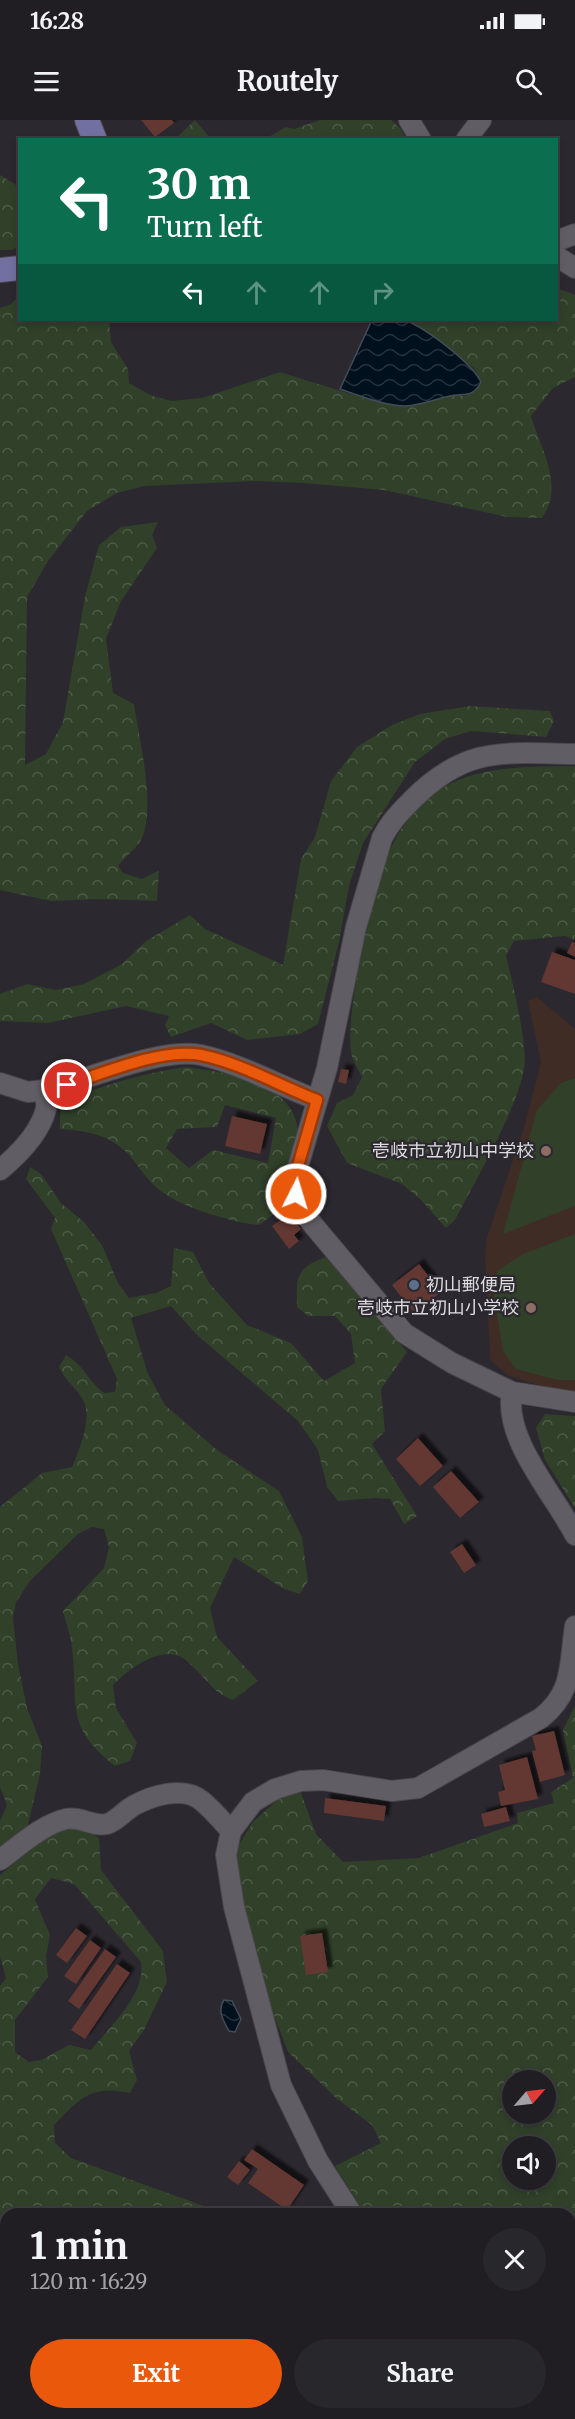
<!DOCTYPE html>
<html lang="en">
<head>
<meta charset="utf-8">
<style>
	body { margin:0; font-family:Merriweather,"Noto Sans JP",serif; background:#28272b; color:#f1f3f6; height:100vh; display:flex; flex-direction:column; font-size:22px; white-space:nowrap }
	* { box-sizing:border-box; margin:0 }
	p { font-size:20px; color:#a2a2a6 }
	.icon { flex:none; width:33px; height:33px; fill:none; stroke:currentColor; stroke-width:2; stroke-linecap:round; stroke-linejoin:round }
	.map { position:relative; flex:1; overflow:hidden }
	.panel { position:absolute; left:0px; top:2088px; width:576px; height:212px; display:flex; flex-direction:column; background:#201e23; border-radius:18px 18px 0 0; box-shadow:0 3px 9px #0003,0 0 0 2px #3d3c41 }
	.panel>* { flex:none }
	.guide { position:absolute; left:18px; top:18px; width:540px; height:183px; border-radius:0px; box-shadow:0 3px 9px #0003,0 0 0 2px #3d3c41; background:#0b6e4f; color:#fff; overflow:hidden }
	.needle { width:39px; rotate:62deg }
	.fabs { position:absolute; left:502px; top:1950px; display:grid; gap:12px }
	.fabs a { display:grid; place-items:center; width:54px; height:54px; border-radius:50%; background:#201e23; box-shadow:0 3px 9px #0003,0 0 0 2px #3d3c41; font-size:30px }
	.pin { position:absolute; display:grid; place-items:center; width:51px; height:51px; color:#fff; margin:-26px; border:3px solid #fff; border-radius:50%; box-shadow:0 2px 6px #0007 }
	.me { position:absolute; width:66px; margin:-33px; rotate:5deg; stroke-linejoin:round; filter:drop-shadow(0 0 4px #0008) }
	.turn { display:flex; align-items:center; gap:21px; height:126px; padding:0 30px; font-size:27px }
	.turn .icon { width:78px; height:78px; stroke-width:2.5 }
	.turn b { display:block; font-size:42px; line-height:51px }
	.lanes { display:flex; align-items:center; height:57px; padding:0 30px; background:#0003; justify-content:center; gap:30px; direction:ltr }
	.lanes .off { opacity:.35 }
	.round { display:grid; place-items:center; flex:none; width:63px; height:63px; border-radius:32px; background:#28272b }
	.head { display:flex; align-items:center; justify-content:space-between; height:102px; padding:0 30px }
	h1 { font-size:36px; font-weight:700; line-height:45px }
	.cta { display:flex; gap:12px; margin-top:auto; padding:12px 30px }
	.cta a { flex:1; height:69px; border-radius:36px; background:#ea580c; color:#fff; font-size:24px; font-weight:700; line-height:69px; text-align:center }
	.cta a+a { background:#28272b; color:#f1f3f6 }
	.status { display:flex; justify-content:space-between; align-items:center; height:42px; padding:0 30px; background:#201e23; direction:ltr }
	.status svg { height:16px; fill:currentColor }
	header { display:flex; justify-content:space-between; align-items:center; height:78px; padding:0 30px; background:#201e23; font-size:27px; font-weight:700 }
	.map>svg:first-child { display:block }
</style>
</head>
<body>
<div class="status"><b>16:28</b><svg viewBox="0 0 49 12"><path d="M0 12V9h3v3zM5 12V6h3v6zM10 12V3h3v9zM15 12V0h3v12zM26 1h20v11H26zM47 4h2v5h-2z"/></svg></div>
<header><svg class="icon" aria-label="menu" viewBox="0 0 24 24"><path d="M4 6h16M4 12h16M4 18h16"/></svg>Routely<svg class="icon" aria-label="search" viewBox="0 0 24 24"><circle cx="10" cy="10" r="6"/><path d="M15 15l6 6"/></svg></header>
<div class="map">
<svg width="575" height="2299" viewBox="0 0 575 2299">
	<defs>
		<pattern id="forest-crowns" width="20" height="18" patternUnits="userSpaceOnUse" patternTransform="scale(1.5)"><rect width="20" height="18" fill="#304029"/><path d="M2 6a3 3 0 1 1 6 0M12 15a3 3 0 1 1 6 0" fill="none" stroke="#4e5b48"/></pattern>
		<pattern id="water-waves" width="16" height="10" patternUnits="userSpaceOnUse" patternTransform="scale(1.5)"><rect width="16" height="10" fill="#00101d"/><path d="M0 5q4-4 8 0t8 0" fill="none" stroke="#25323e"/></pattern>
		<filter id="shadow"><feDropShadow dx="5" dy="-5" stdDeviation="1.5" flood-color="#0009"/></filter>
	</defs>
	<rect width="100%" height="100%" fill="#2b282f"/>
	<path fill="#3f2c25" d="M 537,877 L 575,909 L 575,1271 L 552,1270 L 507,1255 L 490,1240 L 485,1137 L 487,1117 L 525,1004 L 541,942 L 528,881 Z"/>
	<g fill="url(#forest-crowns)" fill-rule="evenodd">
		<path d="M 195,0 L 211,19 L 175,19 Z"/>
		<path d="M 320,0 L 391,0 L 400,8 L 406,19 L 265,19 L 286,7 L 294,9 Z"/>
		<path d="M 0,55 L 19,67 L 19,126 L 12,130 L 0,130 Z"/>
		<path d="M 557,168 L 575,175 L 575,257 L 553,268 L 531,296 C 541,330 565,366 542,398 L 507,397 L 384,370 L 303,363 L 255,361 L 145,366 L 117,373 L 87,391 L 48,441 L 27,477 L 25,645 L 46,634 L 63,602 L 85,476 L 99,425 L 121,407 L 158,402 L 152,414 L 157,428 L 121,481 L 106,519 L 113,573 L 134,584 C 139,618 156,686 142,718 C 138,727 125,737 118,746 L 123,753 L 142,759 L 159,750 L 157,781 L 101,779 L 51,781 L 0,770 L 0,188 L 11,184 L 19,176 L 20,200 L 109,200 L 111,222 L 128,249 L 129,263 L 150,275 L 171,281 L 202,278 L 280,252 L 373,281 L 405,286 L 453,275 L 465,276 L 481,262 L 474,248 L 404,200 L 556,200 Z"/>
		<path d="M 470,586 L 550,591 L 554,601 L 546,617 L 471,611 L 445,619 L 415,642 L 363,723 L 349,766 L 339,822 L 318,904 L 300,914 L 247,920 L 211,903 L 171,917 L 165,905 L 169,896 L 126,886 L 48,903 L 0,901 L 0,874 L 27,864 L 56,870 L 84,864 L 122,844 L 146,821 L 190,795 L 205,809 L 283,845 L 301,739 L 315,717 L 331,661 L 357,627 L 392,605 L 420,594 Z"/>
		<path d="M 575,646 L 575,820 L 565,816 L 514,821 L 506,835 C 513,865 524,909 525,940 C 525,976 473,1065 455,1100 L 446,1108 L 420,1079 L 402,1064 L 347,1043 L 327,1006 L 337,983 L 353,975 L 362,957 C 358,949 352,940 351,932 C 345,893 372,777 386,739 C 395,716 410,692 430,676 C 473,644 525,647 575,646 Z"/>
		<path d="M 186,947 C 225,952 299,962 298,1016 C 298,1028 289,1040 287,1051 C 285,1061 288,1074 288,1084 L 259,1105 C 233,1103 176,1086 157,1068 C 144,1057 136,1041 124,1030 C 105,1013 84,1011 60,1009 L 60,982 C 102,966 142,953 186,947 ZM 225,985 L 276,998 L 268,1043 L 213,1030 L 189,1048 L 166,1028 L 177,1009 L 217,1007 Z"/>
		<path d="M 30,1047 L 41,1054 L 61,1083 L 84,1102 L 102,1125 L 118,1163 L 129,1178 L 156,1173 L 171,1166 L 174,1128 L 193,1132 L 209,1163 L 247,1205 L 291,1223 L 324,1261 L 355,1243 L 351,1214 L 335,1196 L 308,1196 L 297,1187 C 296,1156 296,1148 326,1137 L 407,1232 L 381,1269 L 385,1311 L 372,1324 L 417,1396 L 404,1404 L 390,1379 L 375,1378 L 338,1381 L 327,1367 L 318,1330 L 298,1301 L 197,1215 L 171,1186 L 131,1198 L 148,1254 L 165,1285 L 217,1330 L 279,1371 L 302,1417 L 308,1461 L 300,1474 L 284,1469 L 234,1437 L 210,1488 L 217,1517 L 258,1561 L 233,1580 C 214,1573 211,1564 197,1551 C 193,1547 185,1538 179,1536 C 156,1528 128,1550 113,1565 L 116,1588 L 137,1623 L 130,1641 L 115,1646 C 63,1605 79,1584 72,1528 C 71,1516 66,1503 63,1491 L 104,1448 L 109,1427 L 104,1409 L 92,1407 L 78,1414 L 30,1461 L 16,1482 L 13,1498 L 18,1544 L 27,1588 L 42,1626 L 40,1654 L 27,1709 L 0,1728 L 0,1701 L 7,1685 L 0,1667 L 0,1387 L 42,1353 L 72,1347 C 79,1330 92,1300 84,1282 C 78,1269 65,1261 59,1247 L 66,1235 C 84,1245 88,1261 104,1273 L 115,1272 L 117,1259 L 51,1109 L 55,1098 L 26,1059 Z"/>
		<path d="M 545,1294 L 575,1296 L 575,1388 L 545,1340 L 536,1308 Z"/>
		<path d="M 575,1585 L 575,2299 L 421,2299 L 415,2294 L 570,2294 L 570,2094 L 365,2094 L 335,2046 L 381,2023 L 372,2005 L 337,1979 L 288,1932 L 270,1885 L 234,1753 L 237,1728 L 253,1702 L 283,1675 L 301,1673 L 316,1714 L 343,1742 L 419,1738 L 518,1703 L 517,1693 L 554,1683 L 551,1672 L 573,1658 L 563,1610 ZM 513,1960 L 546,1960 L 546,1994 L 513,1994 ZM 513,2026 L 546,2026 L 546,2060 L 513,2060 Z"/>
		<path d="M 69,1705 L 88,1711 L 99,1718 L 101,1750 L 163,1831 L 167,1862 L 144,1910 L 129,1931 L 137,1960 L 130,1973 C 91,1964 79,1979 54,2005 L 55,2023 L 71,2038 L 226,2094 L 6,2094 L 6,2182 L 0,2180 L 0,1866 L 6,1858 L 0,1837 L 0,1755 L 49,1715 ZM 51,1758 L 74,1764 L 141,1842 C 146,1875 110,1906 91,1930 L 69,1925 L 41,1940 L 29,1942 L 15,1932 L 15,1900 L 48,1857 L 46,1836 L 50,1815 L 35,1779 Z"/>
		<path d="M 45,2294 L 289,2294 L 301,2299 L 29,2299 Z"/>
	</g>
	<g fill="#304029">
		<path d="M 575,958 L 575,1086 L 503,1114 L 537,990 L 561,963 Z"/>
		<path d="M 575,1114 L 575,1260 L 557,1260 L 516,1249 L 503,1231 L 494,1176 L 497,1151 L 523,1134 Z"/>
	</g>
	<g fill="url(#water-waves)" stroke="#434d58" stroke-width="1.5">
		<path d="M 372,200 C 382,199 396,197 405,200 C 427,209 471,242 481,262 C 473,278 465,273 450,276 C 435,279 419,286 404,286 C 382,285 361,276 340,269 Z"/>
		<path d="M 224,1880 L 232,1881 L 241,1899 L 235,1912 L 229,1911 C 223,1900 217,1891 224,1880 Z"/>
	</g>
	<g fill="#633733" filter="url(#shadow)">
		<path d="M 141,0 L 172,0 L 174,3 L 155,17 Z"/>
		<path d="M 572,822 L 575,823 L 575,837 L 567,833 Z"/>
		<path d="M 552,832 L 575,840 L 575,874 L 541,862 Z"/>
		<path d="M 341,949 L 349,950 L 346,964 L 338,962 Z"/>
		<path d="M 232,996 L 267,1004 L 260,1034 L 225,1026 Z"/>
		<path d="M 289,1094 L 301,1109 L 294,1115 L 299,1121 L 289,1129 L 272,1106 Z"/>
		<path d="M 419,1144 L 441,1172 L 414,1193 L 392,1165 Z"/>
		<path d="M 418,1318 L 443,1346 L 420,1366 L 396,1339 Z"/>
		<path d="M 451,1351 L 479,1382 L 460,1398 L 433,1367 Z"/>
		<path d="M 462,1424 L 476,1445 L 464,1453 L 450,1432 Z"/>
		<path d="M 554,1611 L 565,1655 L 540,1662 L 532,1631 L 536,1630 L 532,1616 Z"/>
		<path d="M 527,1637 L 538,1679 L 501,1686 L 498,1672 L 505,1670 L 499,1645 Z"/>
		<path d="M 325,1678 L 386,1686 L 384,1701 L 324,1693 Z"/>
		<path d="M 506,1687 L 510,1701 L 484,1707 L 481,1694 Z"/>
		<path d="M 76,1808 L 87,1816 L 67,1843 L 56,1835 Z"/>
		<path d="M 322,1813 L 328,1852 L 306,1855 L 300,1816 Z"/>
		<path d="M 90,1820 L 101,1828 L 76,1864 L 64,1856 Z"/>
		<path d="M 105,1829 L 116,1837 L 79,1889 L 68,1881 Z"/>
		<path d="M 117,1844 L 130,1853 L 85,1919 L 71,1910 Z"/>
		<path d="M 252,2029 L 304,2065 L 287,2090 L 248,2063 L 258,2049 L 244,2040 Z"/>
		<path d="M 239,2041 L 250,2050 L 238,2065 L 227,2057 Z"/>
	</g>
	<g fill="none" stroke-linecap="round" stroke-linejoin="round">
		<g stroke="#49464b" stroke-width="22">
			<g id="minor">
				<path d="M 409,0 L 421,20"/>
				<path d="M 466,20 L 481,0"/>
				<path d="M 556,121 L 575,114"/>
				<path d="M 556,136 L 575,148"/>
				<path d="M 575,634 C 505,633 467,625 413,679 C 401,691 390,702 382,718 L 356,807 L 327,948 L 294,1060 L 296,1074 L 301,1089 L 314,1106 L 404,1213 L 452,1243 L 512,1272 L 575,1282"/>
				<path d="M 0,963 L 28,972 L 45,970 C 87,960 161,927 201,935 C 241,944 280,966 317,980"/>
				<path d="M 0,1050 C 18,1035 40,1013 46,989 C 47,983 45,976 45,970"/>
				<path d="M 512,1272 C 503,1319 554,1374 575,1415"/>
				<path d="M 0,1740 C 19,1726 43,1704 66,1699 C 81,1696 93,1707 107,1704 C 117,1701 123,1692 133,1686 C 151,1676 184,1665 202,1681 C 213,1690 222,1701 231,1711"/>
				<path d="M 352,2094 L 318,2041 L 281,1965 L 234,1787 L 226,1735 L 231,1711 L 253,1682 L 275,1669 L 301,1661 L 323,1660 L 392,1671 L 418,1668 L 541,1598 C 574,1572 569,1545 575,1506"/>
				<path d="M 0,2197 L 6,2199"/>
				<path d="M 570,2270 L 575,2274"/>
				<path d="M 0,2295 L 6,2294"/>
			</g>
		</g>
		<g stroke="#49464b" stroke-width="26">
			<g id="major">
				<path d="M 87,0 L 95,20"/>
				<path d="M 0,150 L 20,148"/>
			</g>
		</g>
		<use href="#minor" stroke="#615d65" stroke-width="20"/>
		<use href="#major" stroke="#7270a0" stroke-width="24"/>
	</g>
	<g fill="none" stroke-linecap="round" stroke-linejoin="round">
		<g stroke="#983908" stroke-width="15">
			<path id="route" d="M 67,965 C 104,953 162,928 201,935 C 241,943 280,966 317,980 L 294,1060 L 296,1074"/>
		</g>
		<use href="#route" stroke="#ea580c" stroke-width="10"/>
	</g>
	<g fill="#8d6e63" stroke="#2b282f" stroke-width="2">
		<circle cx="546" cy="1031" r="6"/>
		<circle cx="531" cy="1188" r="6"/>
	</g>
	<circle fill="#5c6f8a" stroke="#2b282f" stroke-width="2" cx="414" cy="1165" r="6"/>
	<g text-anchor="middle" stroke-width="4.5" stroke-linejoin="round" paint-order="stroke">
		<g font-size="18" fill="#dedce0" stroke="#2b282f" text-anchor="end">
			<text x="534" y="1037">壱岐市立初山中学校</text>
			<text x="426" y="1171" text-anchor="start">初山郵便局</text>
			<text x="519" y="1194">壱岐市立初山小学校</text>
		</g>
	</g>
</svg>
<div class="fabs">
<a><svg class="needle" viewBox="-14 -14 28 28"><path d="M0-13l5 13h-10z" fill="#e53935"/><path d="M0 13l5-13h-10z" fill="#a2a2a6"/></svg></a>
<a><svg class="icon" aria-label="sound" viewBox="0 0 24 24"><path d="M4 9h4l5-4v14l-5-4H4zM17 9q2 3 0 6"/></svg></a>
</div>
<div class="pin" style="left:67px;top:965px;background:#d93025"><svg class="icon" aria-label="arrive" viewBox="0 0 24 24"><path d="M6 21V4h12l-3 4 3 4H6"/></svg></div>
<svg class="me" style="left:296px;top:1074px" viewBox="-20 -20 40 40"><circle r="17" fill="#ea580c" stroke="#fff" stroke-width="3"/><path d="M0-11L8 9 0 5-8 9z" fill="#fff"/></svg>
<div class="guide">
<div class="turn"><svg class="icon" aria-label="left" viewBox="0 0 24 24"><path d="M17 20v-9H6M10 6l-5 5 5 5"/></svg><div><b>30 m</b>Turn left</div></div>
<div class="lanes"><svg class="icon" aria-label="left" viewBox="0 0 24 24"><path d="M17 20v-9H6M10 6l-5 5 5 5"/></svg><svg class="icon off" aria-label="ahead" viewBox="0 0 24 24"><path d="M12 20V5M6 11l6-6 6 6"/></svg><svg class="icon off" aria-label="ahead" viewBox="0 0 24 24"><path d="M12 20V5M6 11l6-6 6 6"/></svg><svg class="icon off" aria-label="right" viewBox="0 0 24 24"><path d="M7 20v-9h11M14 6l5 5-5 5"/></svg></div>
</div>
<section class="panel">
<div class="head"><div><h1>1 min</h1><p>120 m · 16:29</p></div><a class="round"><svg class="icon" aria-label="close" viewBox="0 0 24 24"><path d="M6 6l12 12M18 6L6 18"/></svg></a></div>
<div class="cta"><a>Exit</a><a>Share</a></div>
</section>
</div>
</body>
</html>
